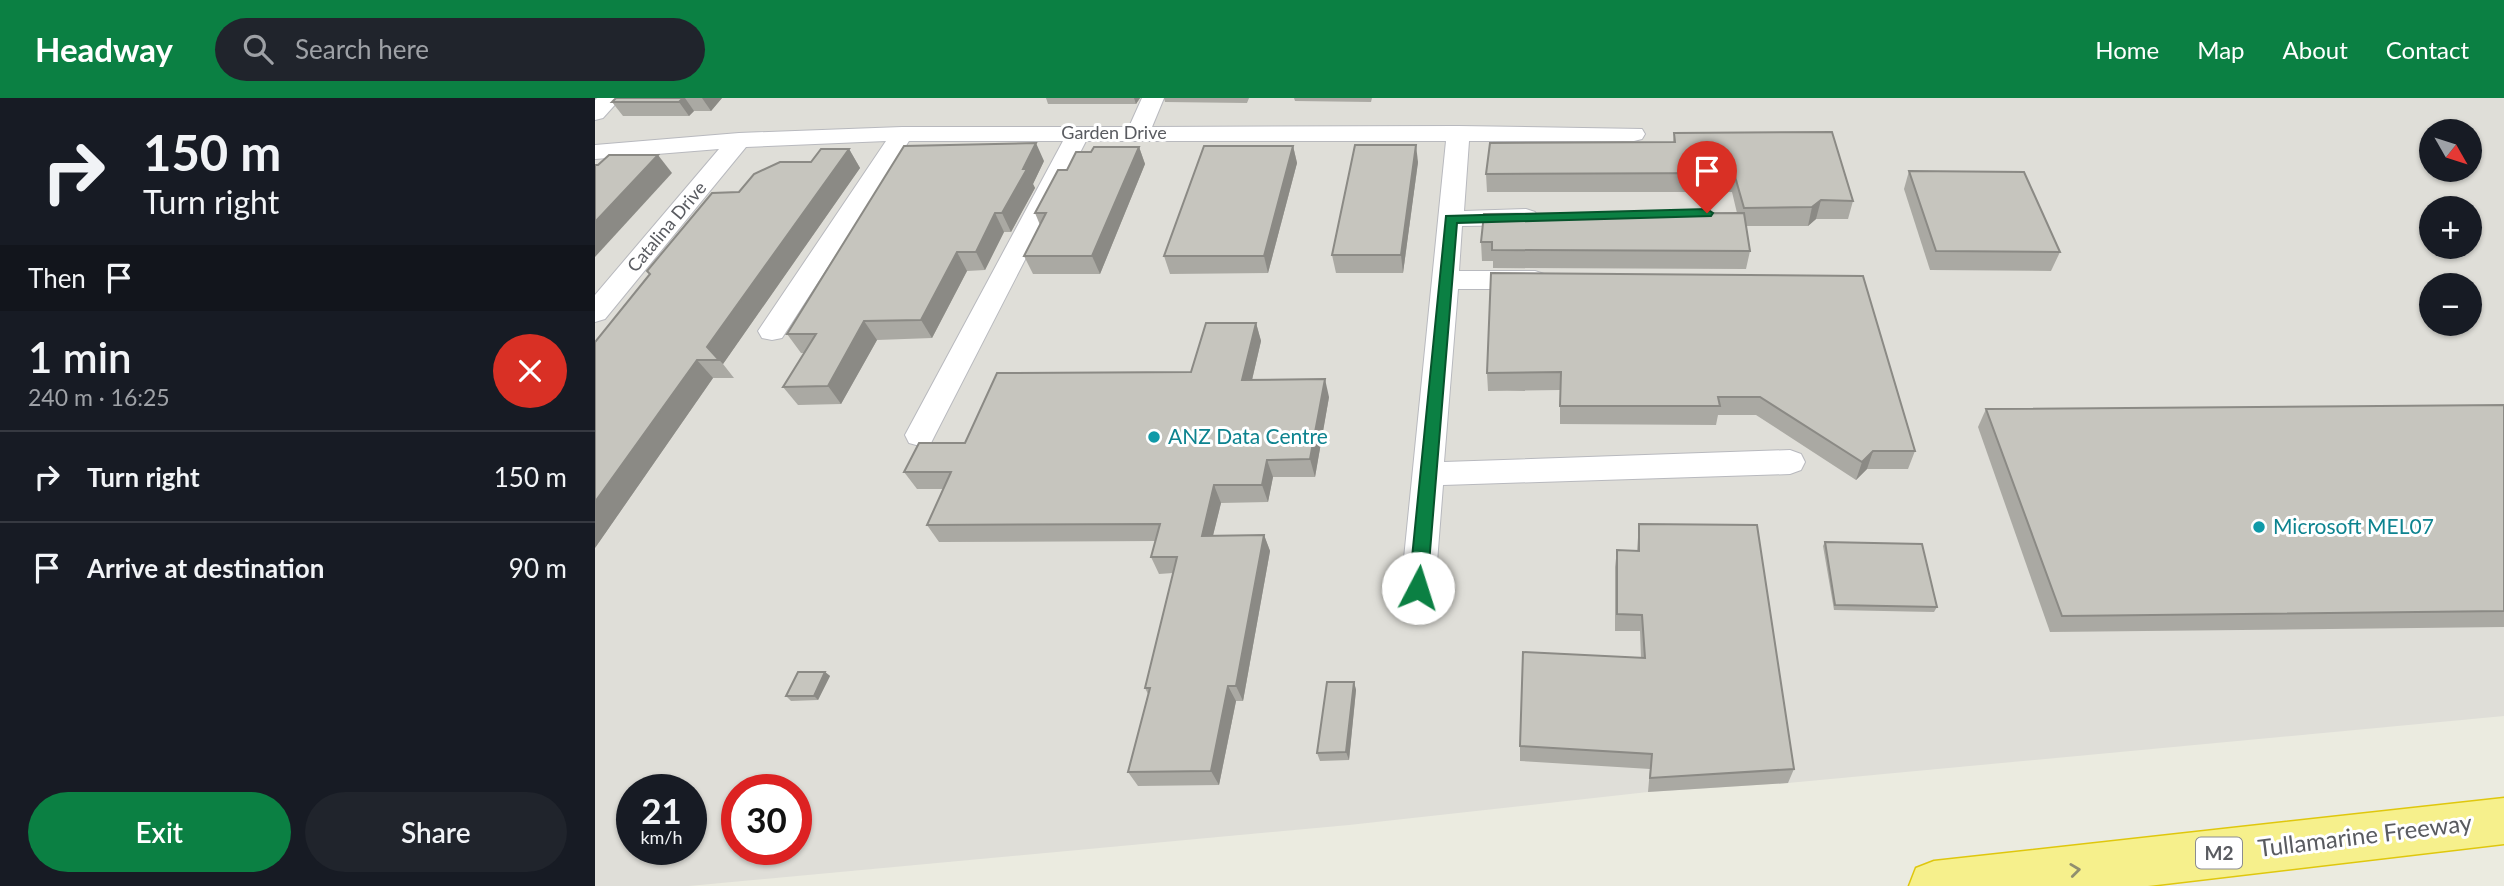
<!DOCTYPE html>
<html lang="en">
<head>
<meta charset="utf-8">
<style>
	body { margin:0; font-family:Lato,sans-serif; background:#20242c; color:#f1f3f6; height:100vh; display:flex; flex-direction:column; font-size:26px; white-space:nowrap }
	* { box-sizing:border-box; margin:0 }
	p { font-size:23px; color:#9ea1a6 }
	.icon { flex:none; width:38px; height:38px; fill:none; stroke:currentColor; stroke-width:2; stroke-linecap:round; stroke-linejoin:round }
	.map { position:relative; flex:1; overflow:hidden }
	.details { display:flex; flex-direction:column; background:#171b24; width:595px }
	.details>* { flex:none }
	.guide { background:#171b24; color:#f1f3f6; overflow:hidden }
	.needle { width:46px; rotate:129deg }
	.fabs { position:absolute; left:1824px; top:21px; display:grid; gap:14px }
	.fabs a { display:grid; place-items:center; width:63px; height:63px; border-radius:50%; background:#171b24; box-shadow:0 2px 5px #0004; font-size:35px }
	.speed { position:absolute; left:21px; top:676px; display:flex; gap:14px; font-size:35px; font-weight:700; text-align:center }
	.speed>* { display:grid; place-content:center; width:91px; height:91px; border-radius:50%; background:#171b24; box-shadow:0 2px 5px #0004; line-height:1 }
	.speed small { font-size:18px; font-weight:400 }
	.speed .limit { border:10px solid #d22; background:#fff; color:#111 }
	.pin { position:absolute; display:grid; place-items:center; width:60px; height:60px; color:#fff; margin:-72px -30px; border-radius:50% 50% 50% 0; rotate:-45deg; box-shadow:0 0 7px #0007 }
	.pin .icon { rotate:45deg }
	.me { position:absolute; width:77px; margin:-38px; rotate:5deg; stroke-linejoin:round; filter:drop-shadow(0 0 5px #0008) }
	.turn { display:flex; align-items:center; gap:24px; height:147px; padding:0 28px; font-size:32px }
	.turn .icon { width:91px; height:91px; stroke-width:2.5 }
	.turn b { display:block; font-size:49px; line-height:60px }
	.then { display:flex; align-items:center; height:66px; padding:0 28px; background:#0003; gap:14px; font-size:26px }
	.round { display:grid; place-items:center; flex:none; width:74px; height:74px; border-radius:37px; background:#20242c }
	.overview { display:flex; align-items:center; justify-content:space-between; height:119px; padding:0 28px }
	h1 { font-size:42px; font-weight:600; line-height:52px }
	.button { display:flex; gap:14px; margin-top:auto; padding:14px 28px }
	.button a { flex:1; height:80px; border-radius:42px; background:#0b8043; color:#fff; font-size:28px; font-weight:600; line-height:80px; text-align:center }
	.button a+a { background:#20242c; color:#f1f3f6 }
	ul { padding:0; list-style:none }
	li { display:flex; align-items:center; gap:21px; height:91px; padding:0 28px; border-top:2px solid #363941 }
	li div { flex:1 }
	li b { display:block; font-size:26px }
	li em { font-style:normal }
	header { display:flex; align-items:center; gap:42px; box-sizing:border-box; height:98px; padding:0 35px; background:#0b8043; color:#fff }
	header strong { font-size:33px }
	nav { display:flex; gap:38px; margin-inline-start:auto; font-size:24px }
	.search { width:490px; height:63px; background:#20242c; display:flex; align-items:center; gap:18px; box-sizing:border-box; padding:0 24px; border-radius:38px; color:#9ea1a6; font-size:26px }
	main { display:flex; flex:1; min-height:0 }
	.map>svg:first-child { display:block }
</style>
</head>
<body>
<header>
<strong>Headway</strong>
<div class="search"><svg class="icon" aria-label="search" viewBox="0 0 24 24"><circle cx="10" cy="10" r="6"/><path d="M15 15l6 6"/></svg>Search here</div>
<nav><a>Home</a><a>Map</a><a>About</a><a>Contact</a></nav>
</header>
<main>
<section class="details">
<div class="guide">
<div class="turn"><svg class="icon" aria-label="right" viewBox="0 0 24 24"><path d="M7 20v-9h11M14 6l5 5-5 5"/></svg><div><b>150 m</b>Turn right</div></div>
<div class="then">Then<svg class="icon" aria-label="arrive" viewBox="0 0 24 24"><path d="M6 21V4h12l-3 4 3 4H6"/></svg></div>
</div>
<div class="overview"><div><h1>1 min</h1><p>240 m · 16:25</p></div><a class="round" style="background:#d93025;color:#fff"><svg class="icon" aria-label="close" viewBox="0 0 24 24"><path d="M6 6l12 12M18 6L6 18"/></svg></a></div>
<ul>
<li><svg class="icon" aria-label="right" viewBox="0 0 24 24"><path d="M7 20v-9h11M14 6l5 5-5 5"/></svg><div><b>Turn right</b></div><em>150 m</em></li>
<li><svg class="icon" aria-label="arrive" viewBox="0 0 24 24"><path d="M6 21V4h12l-3 4 3 4H6"/></svg><div><b>Arrive at destination</b></div><em>90 m</em></li>
</ul>
<div class="button"><a>Exit</a><a>Share</a></div>
</section>
<div class="map">
<svg width="1909" height="788" viewBox="0 0 1909 788">
	<rect width="100%" height="100%" fill="#ebebe0"/>
	<path fill="#dfded8" fill-rule="evenodd" d="M 0,0 L 1909,0 L 1909,618 L 1193,685 L 1053,694 L 754,727 L 94,788 L 0,788 ZM 1836,33 L 1874,33 L 1874,72 L 1836,72 ZM 1836,110 L 1874,110 L 1874,149 L 1836,149 ZM 1836,187 L 1874,187 L 1874,226 L 1836,226 ZM 37,691 L 96,691 L 96,751 L 37,751 ZM 142,691 L 201,691 L 201,751 L 142,751 Z"/>
	<g fill="none" stroke-linecap="round" stroke-linejoin="round">
		<g stroke="#b8b9be" stroke-width="2">
			<g id="minor">
				<path d="M 2,0 L 26,0 L 8,20 L 0,22 L 0,2 Z"/>
				<path d="M 547,0 L 569,0 L 557,29 L 863,28 L 1047,31 L 1050,36 L 1047,41 L 1039,43 L 874,43 L 869,113 L 931,111 L 940,114 L 943,119 L 940,124 L 931,127 L 867,128 L 864,173 L 940,173 L 949,176 L 953,182 L 949,188 L 940,191 L 863,191 L 849,364 L 1195,352 L 1206,356 L 1210,364 L 1206,372 L 1195,376 L 848,387 L 840,490 L 835,500 L 823,504 L 811,500 L 806,490 L 851,43 L 491,43 L 340,337 L 336,345 L 325,348 L 314,345 L 310,337 L 468,43 L 314,43 L 187,240 L 177,242 L 167,240 L 163,233 L 291,43 L 151,49 L 10,221 L 0,224 L 0,197 L 124,51 L 0,61 L 0,47 L 144,35 L 307,29 L 534,29 Z"/>
			</g>
		</g>
		<g stroke="#dfc70d" stroke-width="3">
			<path id="highway" d="M 1909,700 L 1909,746 L 1553,788 L 1314,788 L 1321,770 L 1339,763 Z"/>
		</g>
		<use href="#minor" fill="#fff" fill-rule="evenodd"/>
		<use href="#highway" fill="#f6f08c" fill-rule="evenodd"/>
	</g>
	<g fill="#aaa9a3">
		<path d="M 21,0 L 127,0 L 116,13 L 99,13 L 94,18 L 28,18 L 17,4 Z"/>
		<path d="M 451,0 L 545,0 L 541,6 L 453,6 Z"/>
		<path d="M 569,0 L 654,0 L 652,5 L 570,4 Z"/>
		<path d="M 699,0 L 777,0 L 776,4 L 700,3 Z"/>
		<path d="M 1079,35 L 1258,103 L 1253,121 L 1221,121 L 1213,128 L 1151,128 L 1155,153 L 1151,171 L 898,170 L 898,163 L 887,163 L 886,144 L 1142,115 L 1137,94 L 892,94 L 891,76 L 1078,44 Z"/>
		<path d="M 698,48 L 702,65 L 673,175 L 575,176 L 569,158 Z"/>
		<path d="M 544,49 L 550,66 L 505,176 L 438,176 L 429,158 L 445,127 L 440,115 L 472,72 L 496,54 Z"/>
		<path d="M 254,51 L 265,70 L 128,266 L 139,280 L 118,280 L 0,450 L 144,94 Z"/>
		<path d="M 449,63 L 438,86 L 440,90 L 416,134 L 409,134 L 390,172 L 372,173 L 337,240 L 282,242 L 246,306 L 203,307 L 188,289 L 209,255 L 206,255 L 192,236 Z"/>
		<path d="M 823,64 L 808,175 L 741,175 L 737,157 Z"/>
		<path d="M 1314,73 L 1465,154 L 1456,173 L 1335,172 L 1309,91 Z"/>
		<path d="M 896,175 L 1320,353 L 1313,371 L 1272,371 L 1261,382 L 1161,317 L 1123,317 L 1121,327 L 965,326 L 965,292 L 893,293 L 892,275 Z"/>
		<path d="M 661,225 L 666,243 L 657,282 L 734,299 L 720,379 L 678,379 L 673,404 L 626,405 L 618,437 L 669,437 L 675,453 L 648,603 L 641,603 L 624,687 L 543,688 L 533,674 L 553,596 L 550,590 L 578,475 L 564,476 L 556,459 L 560,443 L 344,444 L 332,427 L 348,391 L 322,391 L 309,374 L 370,345 L 596,274 Z"/>
		<path d="M 1909,307 L 1909,529 L 1455,534 L 1383,329 L 1391,311 Z"/>
		<path d="M 1044,426 L 1199,671 L 1193,685 L 1053,694 L 1055,671 L 925,663 L 925,648 L 1046,560 L 1045,533 L 1020,533 L 1020,469 L 1022,452 L 1042,453 Z"/>
		<path d="M 1230,444 L 1342,509 L 1339,514 L 1239,512 L 1228,448 Z"/>
		<path d="M 230,574 L 235,578 L 223,602 L 196,603 L 191,598 Z"/>
		<path d="M 759,584 L 761,592 L 754,662 L 725,663 L 722,655 Z"/>
	</g>
	<g fill="#8b8a85">
		<path d="M 88,0 L 90,0 L 99,13 L 94,18 L 84,4 Z"/>
		<path d="M 107,0 L 127,0 L 116,13 Z"/>
		<path d="M 539,0 L 545,0 L 541,6 Z"/>
		<path d="M 441,45 L 449,63 L 438,86 L 440,90 L 416,134 L 407,115 Z"/>
		<path d="M 821,47 L 823,64 L 808,175 L 806,157 Z"/>
		<path d="M 698,48 L 702,65 L 673,175 L 669,158 Z"/>
		<path d="M 544,49 L 550,66 L 505,176 L 497,158 Z"/>
		<path d="M 254,51 L 265,70 L 128,266 L 112,249 Z"/>
		<path d="M 63,57 L 77,75 L 0,159 L 0,124 Z"/>
		<path d="M 1226,102 L 1221,121 L 1213,128 L 1217,109 Z"/>
		<path d="M 400,115 L 409,134 L 390,172 L 381,154 Z"/>
		<path d="M 362,154 L 372,173 L 337,240 L 326,222 Z"/>
		<path d="M 269,223 L 282,242 L 246,306 L 233,288 Z"/>
		<path d="M 661,225 L 666,243 L 653,299 L 647,282 Z"/>
		<path d="M 102,262 L 118,280 L 0,450 L 0,404 Z"/>
		<path d="M 730,281 L 734,299 L 720,379 L 715,361 Z"/>
		<path d="M 1278,353 L 1272,371 L 1261,382 L 1267,364 Z"/>
		<path d="M 672,362 L 678,379 L 673,404 L 667,387 Z"/>
		<path d="M 619,387 L 626,405 L 614,454 L 607,438 Z"/>
		<path d="M 669,437 L 675,453 L 648,603 L 641,588 Z"/>
		<path d="M 230,574 L 235,578 L 223,602 L 219,598 Z"/>
		<path d="M 759,584 L 761,592 L 754,662 L 751,654 Z"/>
		<path d="M 633,588 L 641,603 L 624,687 L 616,673 Z"/>
	</g>
	<g fill="#c6c5be" stroke="#8b8a85" stroke-width="2">
		<path d="M 21,0 L 88,0 L 84,4 L 17,4 Z"/>
		<path d="M 1237,34 L 1258,103 L 1226,102 L 1217,109 L 1149,110 L 1139,75 L 891,76 L 895,45 L 1080,44 L 1079,35 Z"/>
		<path d="M 441,45 L 428,71 L 432,71 L 407,115 L 400,115 L 381,154 L 362,154 L 326,222 L 269,223 L 233,288 L 188,289 L 221,236 L 192,236 L 309,48 Z"/>
		<path d="M 760,47 L 821,47 L 806,157 L 737,157 Z"/>
		<path d="M 609,48 L 698,48 L 669,158 L 569,158 Z"/>
		<path d="M 499,49 L 544,49 L 497,158 L 429,158 L 451,115 L 440,115 L 463,72 L 472,72 L 481,54 L 496,54 Z"/>
		<path d="M 226,51 L 254,51 L 112,249 L 124,262 L 102,262 L 0,404 L 0,244 L 55,176 L 52,173 L 117,95 L 144,94 L 159,76 L 185,64 L 216,64 Z"/>
		<path d="M 14,57 L 63,57 L 0,124 L 0,67 L 3,67 Z"/>
		<path d="M 1314,73 L 1429,74 L 1465,154 L 1341,153 Z"/>
		<path d="M 1149,115 L 1155,153 L 897,152 L 897,144 L 886,144 L 889,116 Z"/>
		<path d="M 896,175 L 1268,178 L 1320,353 L 1278,353 L 1267,364 L 1165,299 L 1123,299 L 1125,308 L 965,308 L 966,274 L 892,275 Z"/>
		<path d="M 611,225 L 661,225 L 647,282 L 730,281 L 715,361 L 672,362 L 667,387 L 619,387 L 607,438 L 669,437 L 641,588 L 633,588 L 616,673 L 533,674 L 555,590 L 550,590 L 582,459 L 556,459 L 565,426 L 332,427 L 356,374 L 309,374 L 324,345 L 370,345 L 402,275 L 596,274 Z"/>
		<path d="M 1909,307 L 1909,513 L 1467,518 L 1391,311 Z"/>
		<path d="M 1044,426 L 1162,427 L 1199,671 L 1055,680 L 1057,656 L 925,648 L 928,554 L 1050,560 L 1047,517 L 1022,516 L 1022,452 L 1044,453 Z"/>
		<path d="M 1230,444 L 1327,446 L 1342,509 L 1240,507 Z"/>
		<path d="M 203,574 L 230,574 L 219,598 L 191,598 Z"/>
		<path d="M 732,584 L 759,584 L 751,654 L 722,655 Z"/>
	</g>
	<defs><path id="oneway-chevron" d="M-2-3.5L2.5 0L-2 3.5" fill="none" stroke-width="1.6" stroke-linecap="round" stroke-linejoin="round" transform="scale(1.75)"/></defs>
	<use stroke="#908f6f" href="#oneway-chevron" transform="translate(1480 772) rotate(-7)"/>
	<path fill="#0b8043" stroke="#07532c" stroke-width="2" d="M 1112,111 L 1118,115 L 1116,118 L 862,125 L 832,490 L 829,495 L 817,495 L 814,490 L 851,118 Z"/>
	<g fill="#0f9aa8" stroke="#fff" stroke-width="2.5">
		<circle cx="559" cy="339" r="7"/>
		<circle cx="1664" cy="429" r="7"/>
	</g>
	<g text-anchor="middle" stroke-width="6" stroke-linejoin="round" paint-order="stroke">
		<g font-size="18" fill="#595b60" stroke="#fff">
			<text x="519" y="41">Garden Drive</text>
			<text transform="translate(72 129) rotate(-50)" y="6">Catalina Drive</text>
		</g>
		<rect fill="#fff" stroke="#8b8c90" stroke-width="2" x="1601" y="739.5" width="46" height="31" rx="5"/>
		<g font-size="19" font-weight="bold" fill="#595b60">
			<text x="1624" y="762">M2</text>
		</g>
		<g font-size="21" fill="#0d838f" stroke="#fff" text-anchor="start">
			<text x="573" y="346">ANZ Data Centre</text>
			<text x="1678" y="436">Microsoft MEL07</text>
		</g>
		<g font-size="24" fill="#595b60" stroke="#fff">
			<text transform="translate(1770 738) rotate(-7)" y="8">Tullamarine Freeway</text>
		</g>
	</g>
</svg>
<div class="fabs">
<a><svg class="needle" viewBox="-14 -14 28 28"><path d="M0-13l5 13h-10z" fill="#e53935"/><path d="M0 13l5-13h-10z" fill="#9ea1a6"/></svg></a>
<a>+</a>
<a>−</a>
</div>
<div class="speed"><div>21<small>km/h</small></div><div class="limit">30</div></div>
<div class="pin" style="left:1112px;top:115px;background:#d93025"><svg class="icon" aria-label="arrive" viewBox="0 0 24 24"><path d="M6 21V4h12l-3 4 3 4H6"/></svg></div>
<svg class="me" style="left:823px;top:490px" viewBox="-20 -20 40 40"><circle r="19" fill="#fff"/><path d="M0-13L10 11 0 6-10 11z" fill="#0b8043"/></svg>
</div>
</main>
</body>
</html>
